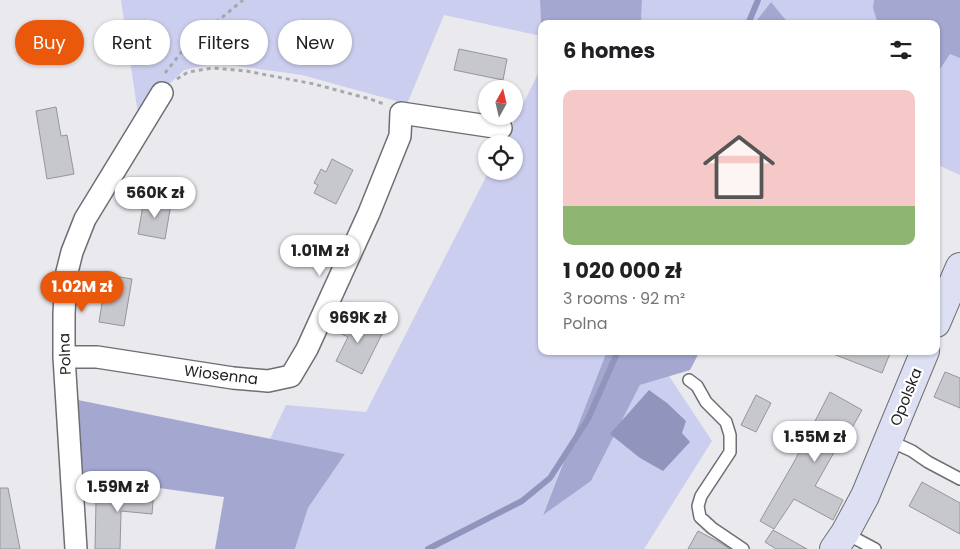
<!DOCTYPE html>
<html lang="en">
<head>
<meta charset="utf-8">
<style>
	body { margin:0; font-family:Poppins,sans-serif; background:#f2f2f2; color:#202124; height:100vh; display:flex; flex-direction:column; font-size:19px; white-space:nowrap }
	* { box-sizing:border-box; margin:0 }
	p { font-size:16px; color:#757577 }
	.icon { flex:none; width:28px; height:28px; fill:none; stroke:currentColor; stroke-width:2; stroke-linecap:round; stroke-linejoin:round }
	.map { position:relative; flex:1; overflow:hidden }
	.drawer { position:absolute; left:538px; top:20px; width:402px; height:335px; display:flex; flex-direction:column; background:#fff; border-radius:10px; box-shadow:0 1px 4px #0004 }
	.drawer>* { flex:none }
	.guide { position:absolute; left:15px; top:20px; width:448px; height:45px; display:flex; gap:10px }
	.needle { width:32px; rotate:8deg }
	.tools { position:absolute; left:478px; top:80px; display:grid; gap:10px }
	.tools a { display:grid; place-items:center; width:45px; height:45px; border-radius:50%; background:#fff; box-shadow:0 1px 4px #0004; font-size:25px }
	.price { position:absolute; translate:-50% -42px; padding:0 11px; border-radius:18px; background:#fff; color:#222; font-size:16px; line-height:32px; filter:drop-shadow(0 1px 2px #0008) }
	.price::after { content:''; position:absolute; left:50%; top:30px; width:15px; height:11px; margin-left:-8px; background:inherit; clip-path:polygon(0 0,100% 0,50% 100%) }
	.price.active { background:#ea580c; color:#fff }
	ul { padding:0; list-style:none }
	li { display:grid; align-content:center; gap:10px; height:265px; padding:0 25px }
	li+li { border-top:1px solid #e0e0e0 }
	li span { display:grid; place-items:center; height:155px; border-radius:10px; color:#555 }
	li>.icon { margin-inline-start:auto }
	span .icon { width:90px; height:90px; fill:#fffc; stroke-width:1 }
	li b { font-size:21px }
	h2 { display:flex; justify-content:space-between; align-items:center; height:60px; padding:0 25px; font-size:21px }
	.tag { padding:0 18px; border-radius:22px; background:#fff; box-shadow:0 1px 4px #0004; font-size:18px; line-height:45px }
	.tag.active { background:#ea580c; color:#fff }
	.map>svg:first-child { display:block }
	.green { fill:#cbceee }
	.forest { fill:#a4a8d1 }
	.water { fill:#9195bd }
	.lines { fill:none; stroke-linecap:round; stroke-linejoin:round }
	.stream { stroke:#9195bd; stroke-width:6 }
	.building { fill:#c7c8cd; stroke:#95959a }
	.lane-casing { stroke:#6e6f73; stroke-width:14 }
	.street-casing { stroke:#6e6f73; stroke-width:24 }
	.secondary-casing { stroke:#6e6f73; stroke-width:30 }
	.path { stroke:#a8a8ac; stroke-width:3; stroke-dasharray:4 4; stroke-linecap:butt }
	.lane { stroke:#fff; stroke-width:11 }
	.street { stroke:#fff; stroke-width:21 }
	.secondary { stroke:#dddff3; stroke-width:28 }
	.labels { text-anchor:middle; stroke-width:4.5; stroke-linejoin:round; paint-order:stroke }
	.street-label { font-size:15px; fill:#1e1f20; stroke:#fff }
</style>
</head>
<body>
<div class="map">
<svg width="960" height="549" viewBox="0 0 960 549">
	<rect width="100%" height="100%" fill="#e9e9ee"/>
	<path class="green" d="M121 0H540L541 36 444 15 407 104 302 75 217 63 184 70 138 114Z
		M642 0H960V175L936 164V24H641Z
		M541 68V351H607L543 514 591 481 640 385 669 376 712 441 644 549H295L308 508 345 454 270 439 286 405 366 412 489 171H514V144H503Z"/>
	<path class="forest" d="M540 0H642L641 24H541V29Z
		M874 0H960V58L950 54 936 75V24H878L873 8Z
		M771 2 789 24H754Z
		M607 351H700L690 370 640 385 591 481 543 515Z
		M73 399 345 454 308 508 295 549H215L224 497 80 477Z"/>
	<path class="water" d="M649 390 667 403 686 421 682 433 690 442 663 471 640 458 610 434Z"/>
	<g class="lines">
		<path class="stream" d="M748 24 758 0
			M428 549 522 501 550 478 588 419 618 351"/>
	</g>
	<path class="building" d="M459 49 507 59 503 80 454 70Z
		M56 107 61 136 67 135 74 174 47 179 36 111Z
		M332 159 353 170 336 204 314 193 318 185 314 183 321 169 326 172Z
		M144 200 171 204 165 239 138 234Z
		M102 274 132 279 124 326 99 322 103 297H99Z
		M349 316 383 332 362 374 336 361 348 337 340 333Z
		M829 351H891L882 373 828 352Z
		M945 372 960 378V408L934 397Z
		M830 392 862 410 848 435 845 433 815 486 843 500 833 520 794 499 774 529 760 521 794 462Z
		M756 395 771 403 756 432 741 425Z
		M922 482 960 503V534L909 506Z
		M102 487 154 490 152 514 121 511 120 549H95L96 502H101Z
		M0 488H8L20 549H0Z
		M773 530 807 549H776L765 542Z
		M698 531 719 542 730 549H688Z"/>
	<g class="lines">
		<defs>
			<path id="lane" d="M689 380 697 386 706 402 726 422 730 435V452L701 496 698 506 700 517 712 528 743 549
				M888 440 912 451 928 462 960 479
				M845 533 875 549"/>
			<path id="street" d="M64 357H97L233 378 268 381 291 376 307 349 369 213 400 136 401 113 501 128
				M76 549 64 357V314L66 276 72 252 85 219 162 93"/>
			<path id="secondary" d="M936 323 960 267
				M834 549 845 533 865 496 925 351"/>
		</defs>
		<use href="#lane" class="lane-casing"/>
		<use href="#street" class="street-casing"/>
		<use href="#secondary" class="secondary-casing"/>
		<path class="path" d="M165 73 184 49 243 0
			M177 79 188 72 213 68 246 71 314 84 370 99 384 104"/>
		<use href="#lane" class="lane"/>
		<use href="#street" class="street"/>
		<use href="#secondary" class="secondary"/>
	</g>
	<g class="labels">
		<g class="street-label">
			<text transform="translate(65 354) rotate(-92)" y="5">Polna</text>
			<text transform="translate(221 375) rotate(7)" y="5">Wiosenna</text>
			<text transform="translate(906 397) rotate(-68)" y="5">Opolska</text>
		</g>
	</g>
</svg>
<div class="tools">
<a><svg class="needle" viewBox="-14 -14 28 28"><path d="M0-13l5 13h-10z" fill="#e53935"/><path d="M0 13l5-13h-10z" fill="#757577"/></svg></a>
<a><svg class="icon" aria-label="locate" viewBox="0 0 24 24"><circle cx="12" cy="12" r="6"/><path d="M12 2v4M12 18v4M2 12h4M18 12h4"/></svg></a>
</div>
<b class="price" style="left:155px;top:219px">560K zł</b>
<b class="price" style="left:320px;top:277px">1.01M zł</b>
<b class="price active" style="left:82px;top:313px">1.02M zł</b>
<b class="price" style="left:358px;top:344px">969K zł</b>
<b class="price" style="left:815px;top:463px">1.55M zł</b>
<b class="price" style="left:118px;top:513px">1.59M zł</b>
<div class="guide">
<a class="tag active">Buy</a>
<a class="tag">Rent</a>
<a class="tag">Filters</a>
<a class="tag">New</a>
</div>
<section class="drawer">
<h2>6 homes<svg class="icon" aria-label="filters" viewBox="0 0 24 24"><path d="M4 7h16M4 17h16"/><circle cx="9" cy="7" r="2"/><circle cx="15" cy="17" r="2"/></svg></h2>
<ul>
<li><span style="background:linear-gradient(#f6c9c9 75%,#8fb573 0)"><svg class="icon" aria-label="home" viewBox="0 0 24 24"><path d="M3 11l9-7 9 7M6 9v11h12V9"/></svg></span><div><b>1 020 000 zł</b><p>3 rooms · 92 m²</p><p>Polna</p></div></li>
</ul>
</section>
</div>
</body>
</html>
